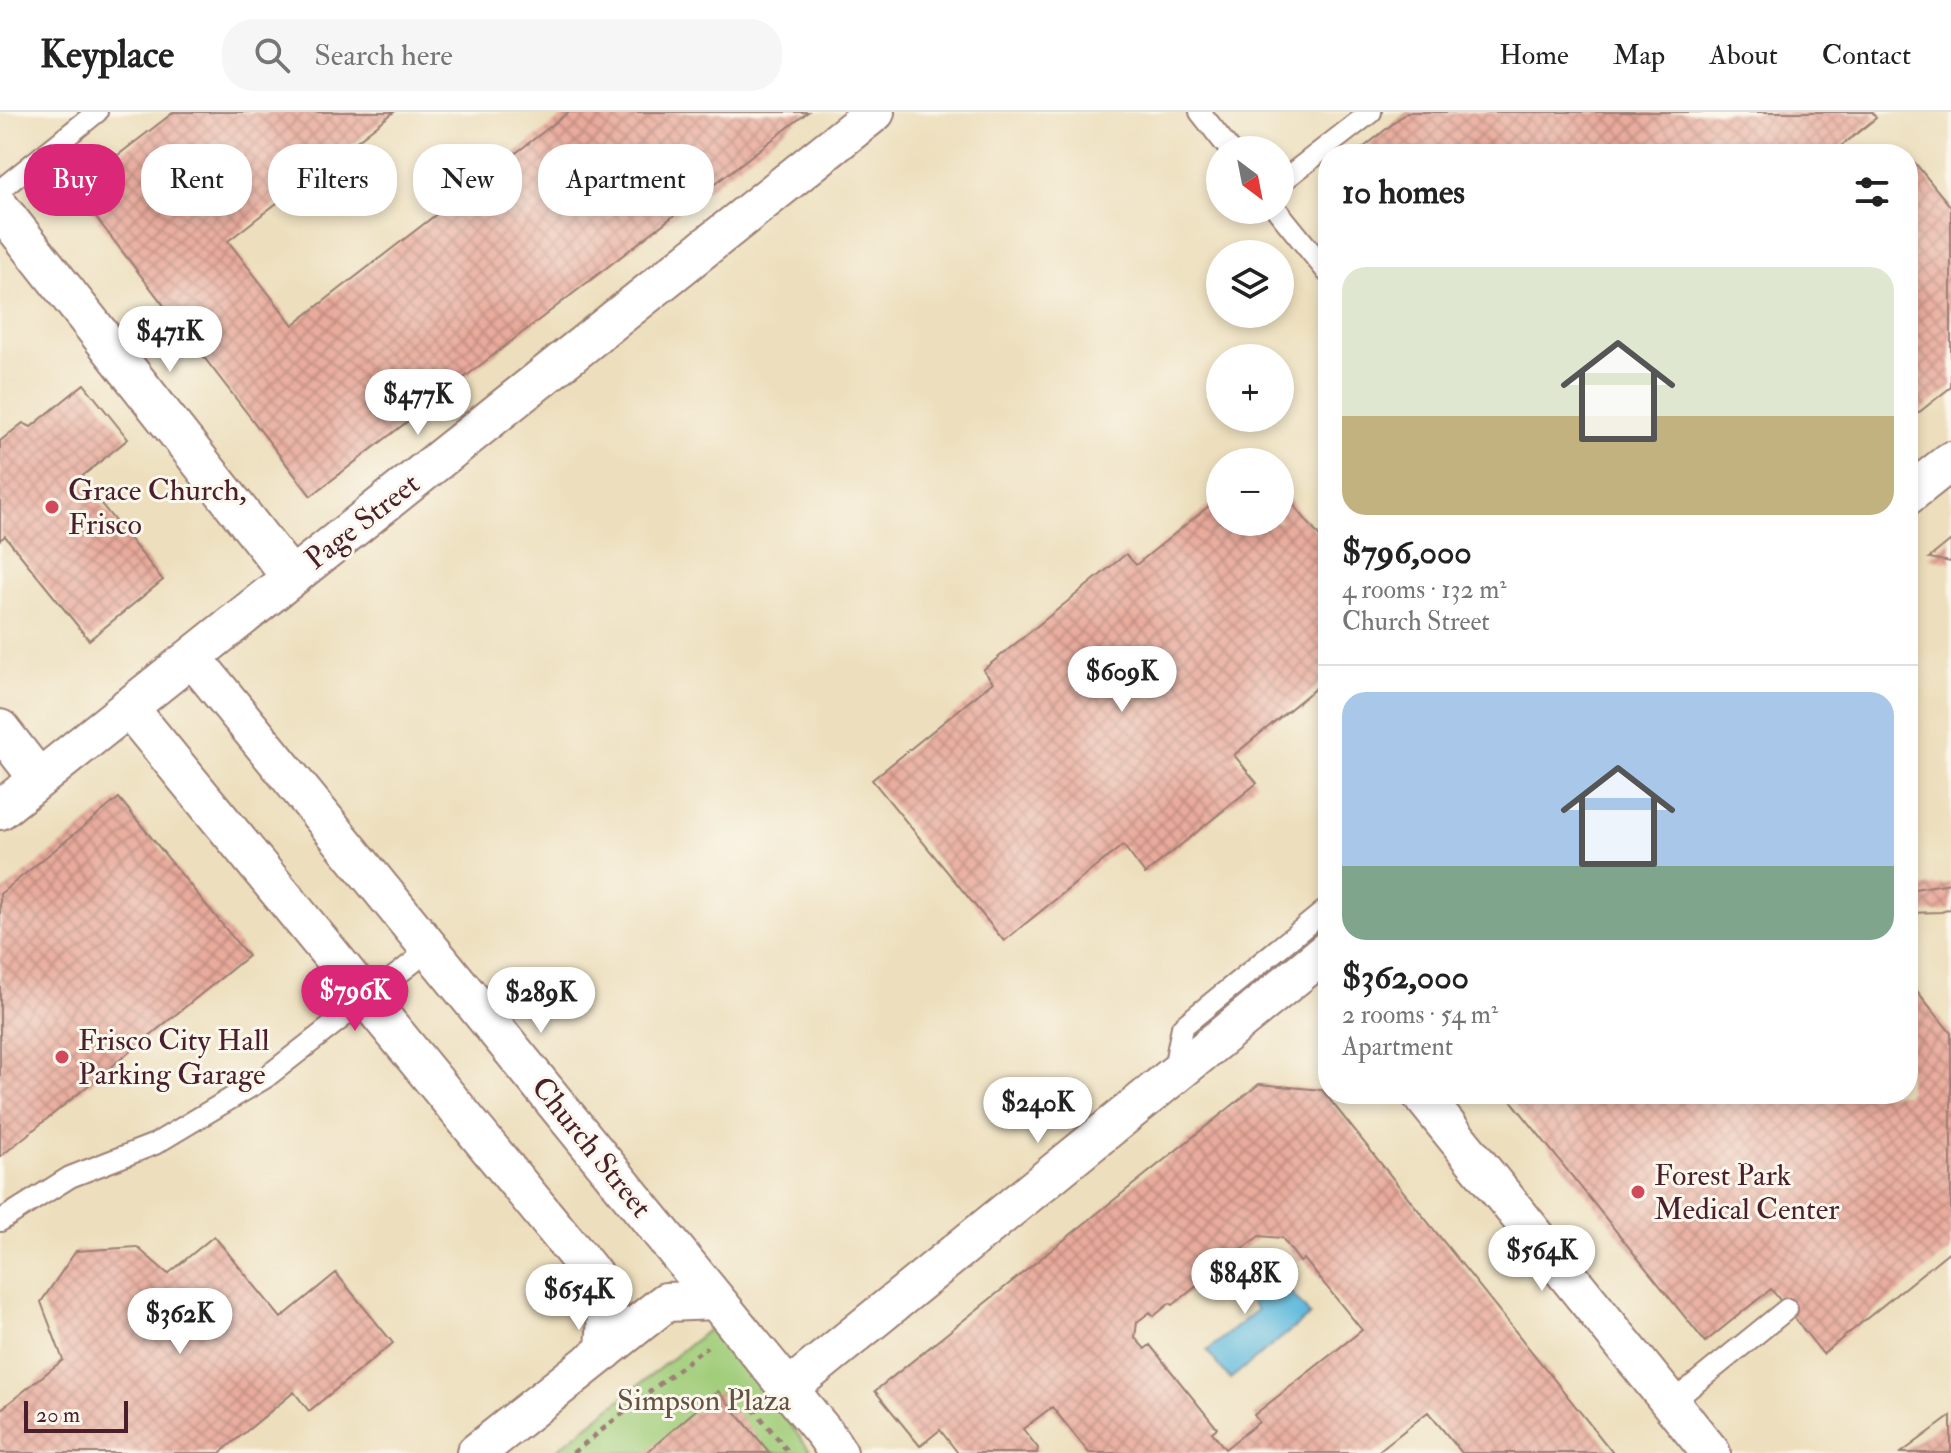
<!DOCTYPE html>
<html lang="en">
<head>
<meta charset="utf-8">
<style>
	body { margin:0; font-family:"IM FELL Double Pica",serif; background:#f6f6f6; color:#222; height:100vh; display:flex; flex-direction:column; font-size:30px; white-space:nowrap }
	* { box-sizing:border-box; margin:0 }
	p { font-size:26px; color:#767676 }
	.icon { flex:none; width:44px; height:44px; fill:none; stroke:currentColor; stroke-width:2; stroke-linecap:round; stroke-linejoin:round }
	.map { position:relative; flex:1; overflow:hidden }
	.sheet { position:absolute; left:1318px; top:32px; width:600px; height:960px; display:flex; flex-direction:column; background:#fff; border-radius:32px; box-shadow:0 4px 12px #0003 }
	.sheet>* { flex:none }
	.banner { position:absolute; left:24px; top:32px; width:760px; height:72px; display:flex; gap:16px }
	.needle { width:52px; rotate:148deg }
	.fabs { position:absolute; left:1206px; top:24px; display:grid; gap:16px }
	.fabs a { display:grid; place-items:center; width:88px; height:88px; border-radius:50%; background:#fff; box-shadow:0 4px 12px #0003; font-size:40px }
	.scale { position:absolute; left:24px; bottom:20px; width:104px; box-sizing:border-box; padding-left:8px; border:4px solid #4a1f2b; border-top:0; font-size:22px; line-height:28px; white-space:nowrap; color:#4a1f2b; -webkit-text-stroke:6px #fbf7ec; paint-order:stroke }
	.price { position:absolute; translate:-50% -68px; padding:0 18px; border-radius:28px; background:#fff; color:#222; font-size:26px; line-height:52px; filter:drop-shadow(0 2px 4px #0008) }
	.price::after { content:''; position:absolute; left:50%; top:48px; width:24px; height:18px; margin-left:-12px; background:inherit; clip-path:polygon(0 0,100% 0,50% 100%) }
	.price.current { background:#db2777; color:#fff }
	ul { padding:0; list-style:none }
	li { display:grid; align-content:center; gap:16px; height:424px; padding:0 24px }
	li+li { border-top:2px solid #e0e0e0 }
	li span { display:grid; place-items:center; height:248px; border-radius:24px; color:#555 }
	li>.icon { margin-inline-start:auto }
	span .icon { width:144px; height:144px; fill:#fffc; stroke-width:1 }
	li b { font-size:34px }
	h2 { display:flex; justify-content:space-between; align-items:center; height:96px; padding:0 24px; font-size:34px }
	.pill { padding:0 28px; border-radius:32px; background:#fff; box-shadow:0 4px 12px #0003; font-size:28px; line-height:72px }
	.pill.current { background:#db2777; color:#fff }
	header { display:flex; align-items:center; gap:48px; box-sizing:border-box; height:112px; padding:0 40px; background:#fff; border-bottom:2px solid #e0e0e0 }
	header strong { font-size:38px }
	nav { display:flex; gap:44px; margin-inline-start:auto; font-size:28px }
	.search { width:560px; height:72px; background:#f6f6f6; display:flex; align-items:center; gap:20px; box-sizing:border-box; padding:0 28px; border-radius:32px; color:#767676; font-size:30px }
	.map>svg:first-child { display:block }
	.park { fill:#a1cd7a; stroke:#767652; stroke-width:2 }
	.water { fill:#5fbadd; stroke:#546c84; stroke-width:2 }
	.building { fill:url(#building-cross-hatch); fill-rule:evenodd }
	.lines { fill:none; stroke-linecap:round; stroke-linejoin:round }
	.service-casing { stroke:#9c7f74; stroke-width:24 }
	.minor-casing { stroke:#9c7f74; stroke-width:42 }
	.path { stroke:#9c7f74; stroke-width:5; stroke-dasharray:6 6; stroke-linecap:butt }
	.service { stroke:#fff; stroke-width:20 }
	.minor { stroke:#fff; stroke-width:38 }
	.poi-dot { fill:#d1495b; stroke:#fbf7ec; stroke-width:3 }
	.labels { text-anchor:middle; stroke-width:6; stroke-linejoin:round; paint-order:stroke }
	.poi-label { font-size:30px; fill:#4a1f2b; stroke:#fbf7ec; text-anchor:start }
	.street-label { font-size:30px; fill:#4a1f2b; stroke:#fbf7ec }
	.park-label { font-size:30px; fill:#645343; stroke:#fbf7ec }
</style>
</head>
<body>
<header>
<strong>Keyplace</strong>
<div class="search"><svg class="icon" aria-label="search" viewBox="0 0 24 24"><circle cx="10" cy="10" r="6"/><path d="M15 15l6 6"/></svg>Search here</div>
<nav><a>Home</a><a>Map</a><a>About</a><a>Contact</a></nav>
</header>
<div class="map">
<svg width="1951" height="1341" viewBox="0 0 1951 1341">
	<defs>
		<pattern id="building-cross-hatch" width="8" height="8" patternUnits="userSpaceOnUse" patternTransform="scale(2)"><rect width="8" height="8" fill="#e9ab9c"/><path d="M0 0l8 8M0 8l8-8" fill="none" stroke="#bf8b7f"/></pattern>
	</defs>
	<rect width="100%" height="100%" fill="#fbf7ec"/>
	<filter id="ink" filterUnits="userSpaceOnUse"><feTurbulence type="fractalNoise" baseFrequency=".0125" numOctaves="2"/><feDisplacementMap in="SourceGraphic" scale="16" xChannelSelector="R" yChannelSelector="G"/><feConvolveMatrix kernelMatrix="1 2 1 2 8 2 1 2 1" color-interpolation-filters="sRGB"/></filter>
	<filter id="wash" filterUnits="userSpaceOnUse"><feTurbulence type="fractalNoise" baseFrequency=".006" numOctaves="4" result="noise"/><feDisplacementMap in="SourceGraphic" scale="32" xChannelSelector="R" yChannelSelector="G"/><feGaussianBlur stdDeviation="1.8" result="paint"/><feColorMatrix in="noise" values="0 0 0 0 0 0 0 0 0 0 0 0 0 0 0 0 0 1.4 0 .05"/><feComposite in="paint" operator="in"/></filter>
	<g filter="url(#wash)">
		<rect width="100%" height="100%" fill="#eddfbd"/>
		<path class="park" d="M714 1213 812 1341H553Z"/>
		<path class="water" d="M1267 1161 1276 1162 1310 1203 1230 1267 1207 1239 1257 1198 1250 1189 1258 1182 1256 1179V1170Z"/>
		<g id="blocks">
			<path class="building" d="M174 0H394L228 129 293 213 569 0H808L311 384 74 77Z
				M1407 0H1872L1876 6 1831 42H1360L1358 40Z
				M1915 51 1951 95V275L1908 309V56Z
				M84 272 128 327 80 366 163 468 89 528 5 424 0 428V329L23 311 31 315Z
				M1280 376 1328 435V566L1234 643 1257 671 1145 762 1123 733 1004 829 872 668 993 570 983 558 1126 442 1136 453 1220 385V410H1280Z
				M1951 428V450L1929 446Z
				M119 686 248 844 0 1045V782Z
				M1951 771V797L1941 800 1908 801V778Z
				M1908 868 1951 921V1138L1823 1242 1771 1177 1705 1230 1506 982H1908Z
				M1259 972 1322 978 1613 1341H1462L1428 1300 1376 1341H1089L1052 1295 1023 1317 1038 1336 1037 1341H958L940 1318 920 1334 875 1279ZM1259 1124 1282 1126 1300 1150 1304 1147 1362 1218 1254 1303 1259 1310 1225 1337 1212 1320 1217 1316 1150 1233 1145 1237 1135 1226 1137 1210 1150 1200 1154 1204 1170 1191 1173 1193Z
				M214 1124 281 1206 336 1161 393 1231 309 1299 294 1280 220 1341H0V1298L63 1248 41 1190 76 1139 137 1135 168 1162Z
				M718 1279 770 1341H646Z
				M1951 1304V1341H1901Z"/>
		</g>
	</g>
	<g filter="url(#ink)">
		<use href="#blocks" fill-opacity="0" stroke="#9c7f74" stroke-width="2"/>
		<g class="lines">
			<defs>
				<path id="service" d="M1200 0 1230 38
					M1280 71 1371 0
					M0 78 97 0
					M1277 98 1328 161
					M1173 962 1182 915 1328 796
					M0 1109 70 1065 155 1032 265 966 430 837
					M1671 1291 1787 1197"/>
				<path id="minor" d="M0 96 291 465
					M1908 383 1951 349
					M192 545 826 1323 838 1341
					M128 595 608 1181 605 1239
					M0 617 39 667
					M0 698 875 0
					M1421 982 1711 1341
					M788 1277 1328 838
					M476 1341 666 1190 716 1188"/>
			</defs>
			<use href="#service" class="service-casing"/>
			<use href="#minor" class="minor-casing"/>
			<path class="path" d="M753 1296 789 1341
				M573 1341 705 1236 707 1238"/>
			<use href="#service" class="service"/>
			<use href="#minor" class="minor"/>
		</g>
	</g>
	<g class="poi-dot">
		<circle cx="52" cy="395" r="8"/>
		<circle cx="62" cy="945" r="8"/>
		<circle cx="1638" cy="1080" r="8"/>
	</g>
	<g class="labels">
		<g class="poi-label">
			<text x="68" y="388">Grace Church,<tspan x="68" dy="34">Frisco</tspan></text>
			<text x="78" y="938">Frisco City Hall<tspan x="78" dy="34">Parking Garage</tspan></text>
			<text x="1654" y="1073">Forest Park<tspan x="1654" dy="34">Medical Center</tspan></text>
		</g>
		<g class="street-label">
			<text transform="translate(362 409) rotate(-38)" y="10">Page Street</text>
			<text transform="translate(592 1035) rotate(51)" y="10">Church Street</text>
		</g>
		<g class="park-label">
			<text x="704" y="1298">Simpson Plaza</text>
		</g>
	</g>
</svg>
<div class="fabs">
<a><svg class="needle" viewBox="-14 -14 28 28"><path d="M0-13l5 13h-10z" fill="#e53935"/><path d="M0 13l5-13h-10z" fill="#767676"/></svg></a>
<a><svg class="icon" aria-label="layers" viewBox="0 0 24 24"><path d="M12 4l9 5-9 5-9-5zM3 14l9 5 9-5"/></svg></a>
<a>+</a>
<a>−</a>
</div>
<div class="scale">20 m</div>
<b class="price" style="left:170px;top:262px">$471K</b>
<b class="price" style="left:418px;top:325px">$477K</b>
<b class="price" style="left:1122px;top:602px">$609K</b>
<b class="price current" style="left:355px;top:921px">$796K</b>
<b class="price" style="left:541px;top:923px">$289K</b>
<b class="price" style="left:1038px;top:1033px">$240K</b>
<b class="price" style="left:1542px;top:1181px">$564K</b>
<b class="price" style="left:1245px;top:1204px">$848K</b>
<b class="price" style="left:579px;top:1220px">$654K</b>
<b class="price" style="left:180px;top:1244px">$362K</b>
<div class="banner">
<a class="pill current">Buy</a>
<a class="pill">Rent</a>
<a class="pill">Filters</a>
<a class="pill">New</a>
<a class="pill">Apartment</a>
</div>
<section class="sheet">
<h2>10 homes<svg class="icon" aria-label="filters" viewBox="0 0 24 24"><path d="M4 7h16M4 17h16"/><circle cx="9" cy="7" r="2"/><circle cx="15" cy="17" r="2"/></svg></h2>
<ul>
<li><span style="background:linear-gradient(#dfe7d0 60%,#c2b280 0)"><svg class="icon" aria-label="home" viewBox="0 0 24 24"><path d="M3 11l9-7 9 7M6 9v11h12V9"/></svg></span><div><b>$796,000</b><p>4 rooms · 132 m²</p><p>Church Street</p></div></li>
<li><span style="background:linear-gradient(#a9c7e8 70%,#7fa58c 0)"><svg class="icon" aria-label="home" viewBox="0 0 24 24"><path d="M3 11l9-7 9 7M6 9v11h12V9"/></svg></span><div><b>$362,000</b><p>2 rooms · 54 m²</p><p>Apartment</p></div></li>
</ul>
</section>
</div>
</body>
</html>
